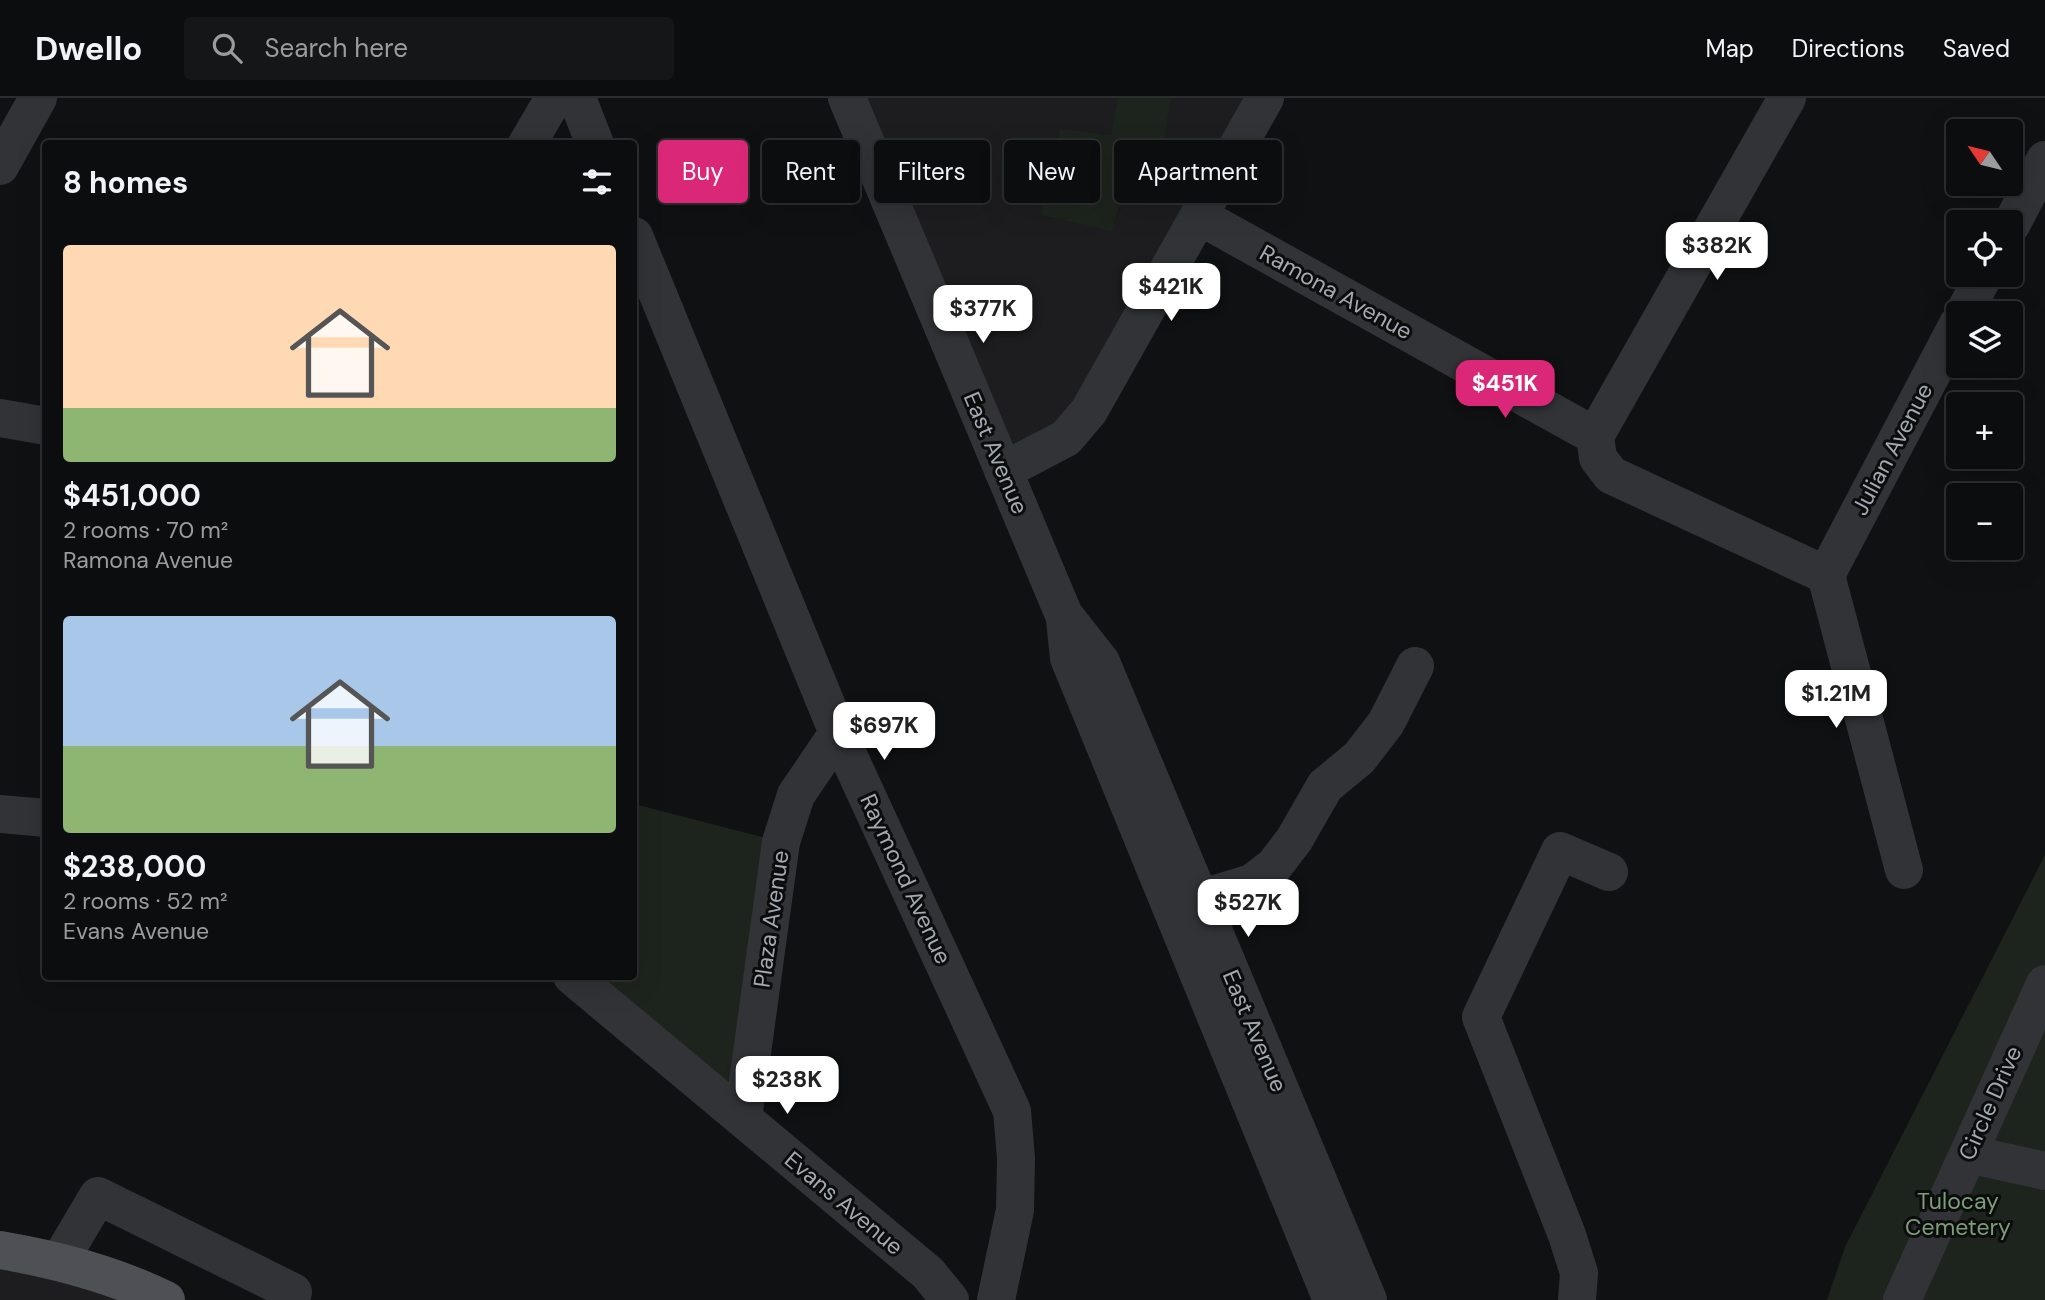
<!DOCTYPE html>
<html lang="en">
<head>
<meta charset="utf-8">
<style>
	body { margin:0; font-family:"DM Sans",sans-serif; background:#151617; color:#f1f3f6; height:100vh; display:flex; flex-direction:column; font-size:26px; white-space:nowrap }
	* { box-sizing:border-box; margin:0 }
	p { font-size:23px; color:#9a9c9e }
	.icon { flex:none; width:38px; height:38px; fill:none; stroke:currentColor; stroke-width:2; stroke-linecap:round; stroke-linejoin:round }
	.map { position:relative; flex:1; overflow:hidden }
	.side { position:absolute; left:42px; top:42px; width:595px; height:840px; display:flex; flex-direction:column; background:#0c0d0e; border-radius:7px; box-shadow:0 7px 28px #0002,0 0 0 2px #2c2d2e }
	.side>* { flex:none }
	.banner { position:absolute; left:658px; top:42px; width:665px; height:63px; display:flex; gap:14px }
	.needle { width:46px; rotate:305deg }
	.fabs { position:absolute; left:1946px; top:21px; display:grid; gap:14px }
	.fabs a { display:grid; place-items:center; width:77px; height:77px; border-radius:7px; background:#0c0d0e; box-shadow:0 7px 28px #0002,0 0 0 2px #2c2d2e; font-size:35px }
	.price { position:absolute; translate:-50% -60px; padding:0 16px; border-radius:14px; background:#fff; color:#222; font-size:23px; line-height:46px; filter:drop-shadow(0 2px 4px #0008) }
	.price::after { content:''; position:absolute; left:50%; top:42px; width:21px; height:16px; margin-left:-10px; background:inherit; clip-path:polygon(0 0,100% 0,50% 100%) }
	.price.active { background:#db2777; color:#fff }
	ul { padding:0; list-style:none }
	li { display:grid; align-content:center; gap:14px; height:371px; padding:0 21px }
	li span { display:grid; place-items:center; height:217px; border-radius:7px; color:#555 }
	li>.icon { margin-inline-start:auto }
	span .icon { width:126px; height:126px; fill:#fffc; stroke-width:1 }
	li b { font-size:30px }
	h2 { display:flex; justify-content:space-between; align-items:center; height:84px; padding:0 21px; font-size:30px }
	.chip { padding:0 24px; border-radius:7px; background:#0c0d0e; box-shadow:0 7px 28px #0002,0 0 0 2px #2c2d2e; font-size:24px; line-height:63px }
	.chip.active { background:#db2777; color:#fff }
	header { display:flex; align-items:center; gap:42px; box-sizing:border-box; height:98px; padding:0 35px; background:#0c0d0e; border-bottom:2px solid #2c2d2e }
	header strong { font-size:33px }
	nav { display:flex; gap:38px; margin-inline-start:auto; font-size:24px }
	.search { width:490px; height:63px; background:#151617; display:flex; align-items:center; gap:18px; box-sizing:border-box; padding:0 24px; border-radius:7px; color:#9a9c9e; font-size:26px }
	.map>svg:first-child { display:block }
	.built { fill:#1d1d1f }
	.green { fill:#1d241d }
	.lines { fill:none; stroke-linecap:round; stroke-linejoin:round }
	.minor { stroke:#323337; stroke-width:38 }
	.major { stroke:#4e5056; stroke-width:38 }
	.labels { text-anchor:middle; stroke-width:6; stroke-linejoin:round; paint-order:stroke }
	.street-label { font-size:23px; fill:#a2a9b2; stroke:#0c0c0d }
	.park-label { font-size:23px; fill:#7c9d79; stroke:#0c0c0d }
</style>
</head>
<body>
<header>
<strong>Dwello</strong>
<div class="search"><svg class="icon" aria-label="search" viewBox="0 0 24 24"><circle cx="10" cy="10" r="6"/><path d="M15 15l6 6"/></svg>Search here</div>
<nav><a>Map</a><a>Directions</a><a>Saved</a></nav>
</header>
<div class="map">
<svg width="2045" height="1202" viewBox="0 0 2045 1202">
	<rect width="100%" height="100%" fill="#101112"/>
	<path class="built" d="M847 0H1265L1089 313 1003 373Z
		M0 1152 166 1202H0Z"/>
	<path class="green" d="M1118 0H1171L1159 70 1130 67 1112 133 1041 117 1060 31 1111 37Z
		M634 706 781 744 743 1020 572 879 634 878Z
		M2045 757V1202H1827L1845 1149Z"/>
	<g class="lines">
		<path class="minor" d="M577 0 595 46
			M847 0 1064 517 1101 564 1368 1202
			M527 46 554 0
			M0 68 38 0
			M1199 118 1595 338 1598 360 1611 377 1826 477
			M2011 127 2045 62
			M634 138 838 635 1012 1013 1016 1060 1015 1112 996 1202
			M1964 215 1984 177
			M0 320 46 328
			M1595 338 1787 0
			M1003 373 1066 340 1089 313 1265 0
			M1826 477 1904 772
			M1826 477 1958 226
			M1065 522 1069 560 1332 1202
			M0 716 46 720
			M1199 801 1252 785 1274 768 1294 742 1325 688 1359 660 1386 625 1415 568
			M572 878 928 1175 950 1202
			M743 1020 781 744 796 697 838 635
			M1968 1056 2045 1073
			M60 1162 98 1098 293 1194 290 1202
			M1577 1202 1579 1175 1567 1137 1481 919 1560 753 1609 774
			M1902 1202 2045 886"/>
		<path class="major" d="M0 1152C58 1162 112 1176 166 1202"/>
	</g>
	<g class="labels">
		<g class="street-label">
			<text transform="translate(1336 194) rotate(29)" y="8">Ramona Avenue</text>
			<text transform="translate(1892 351) rotate(-62)" y="8">Julian Avenue</text>
			<text transform="translate(996 355) rotate(67)" y="8">East Avenue</text>
			<text transform="translate(906 781) rotate(65)" y="8">Raymond Avenue</text>
			<text transform="translate(771 821) rotate(-82)" y="8">Plaza Avenue</text>
			<text transform="translate(1255 933) rotate(67)" y="8">East Avenue</text>
			<text transform="translate(1990 1005) rotate(-66)" y="8">Circle Drive</text>
			<text transform="translate(844 1105) rotate(40)" y="8">Evans Avenue</text>
		</g>
		<g class="park-label">
			<text x="1958" y="1111">Tulocay<tspan x="1958" dy="26">Cemetery</tspan></text>
		</g>
	</g>
</svg>
<div class="fabs">
<a><svg class="needle" viewBox="-14 -14 28 28"><path d="M0-13l5 13h-10z" fill="#e53935"/><path d="M0 13l5-13h-10z" fill="#9a9c9e"/></svg></a>
<a><svg class="icon" aria-label="locate" viewBox="0 0 24 24"><circle cx="12" cy="12" r="6"/><path d="M12 2v4M12 18v4M2 12h4M18 12h4"/></svg></a>
<a><svg class="icon" aria-label="layers" viewBox="0 0 24 24"><path d="M12 4l9 5-9 5-9-5zM3 14l9 5 9-5"/></svg></a>
<a>+</a>
<a>−</a>
</div>
<b class="price" style="left:1717px;top:184px">$382K</b>
<b class="price" style="left:1171px;top:225px">$421K</b>
<b class="price" style="left:983px;top:247px">$377K</b>
<b class="price active" style="left:1505px;top:322px">$451K</b>
<b class="price" style="left:1836px;top:632px">$1.21M</b>
<b class="price" style="left:884px;top:664px">$697K</b>
<b class="price" style="left:1248px;top:841px">$527K</b>
<b class="price" style="left:787px;top:1018px">$238K</b>
<div class="banner">
<a class="chip active">Buy</a>
<a class="chip">Rent</a>
<a class="chip">Filters</a>
<a class="chip">New</a>
<a class="chip">Apartment</a>
</div>
<section class="side">
<h2>8 homes<svg class="icon" aria-label="filters" viewBox="0 0 24 24"><path d="M4 7h16M4 17h16"/><circle cx="9" cy="7" r="2"/><circle cx="15" cy="17" r="2"/></svg></h2>
<ul>
<li><span style="background:linear-gradient(#ffd9b3 75%,#8fb573 0)"><svg class="icon" aria-label="home" viewBox="0 0 24 24"><path d="M3 11l9-7 9 7M6 9v11h12V9"/></svg></span><div><b>$451,000</b><p>2 rooms · 70 m²</p><p>Ramona Avenue</p></div></li>
<li><span style="background:linear-gradient(#a9c7e8 60%,#8fb573 0)"><svg class="icon" aria-label="home" viewBox="0 0 24 24"><path d="M3 11l9-7 9 7M6 9v11h12V9"/></svg></span><div><b>$238,000</b><p>2 rooms · 52 m²</p><p>Evans Avenue</p></div></li>
</ul>
</section>
</div>
</body>
</html>
